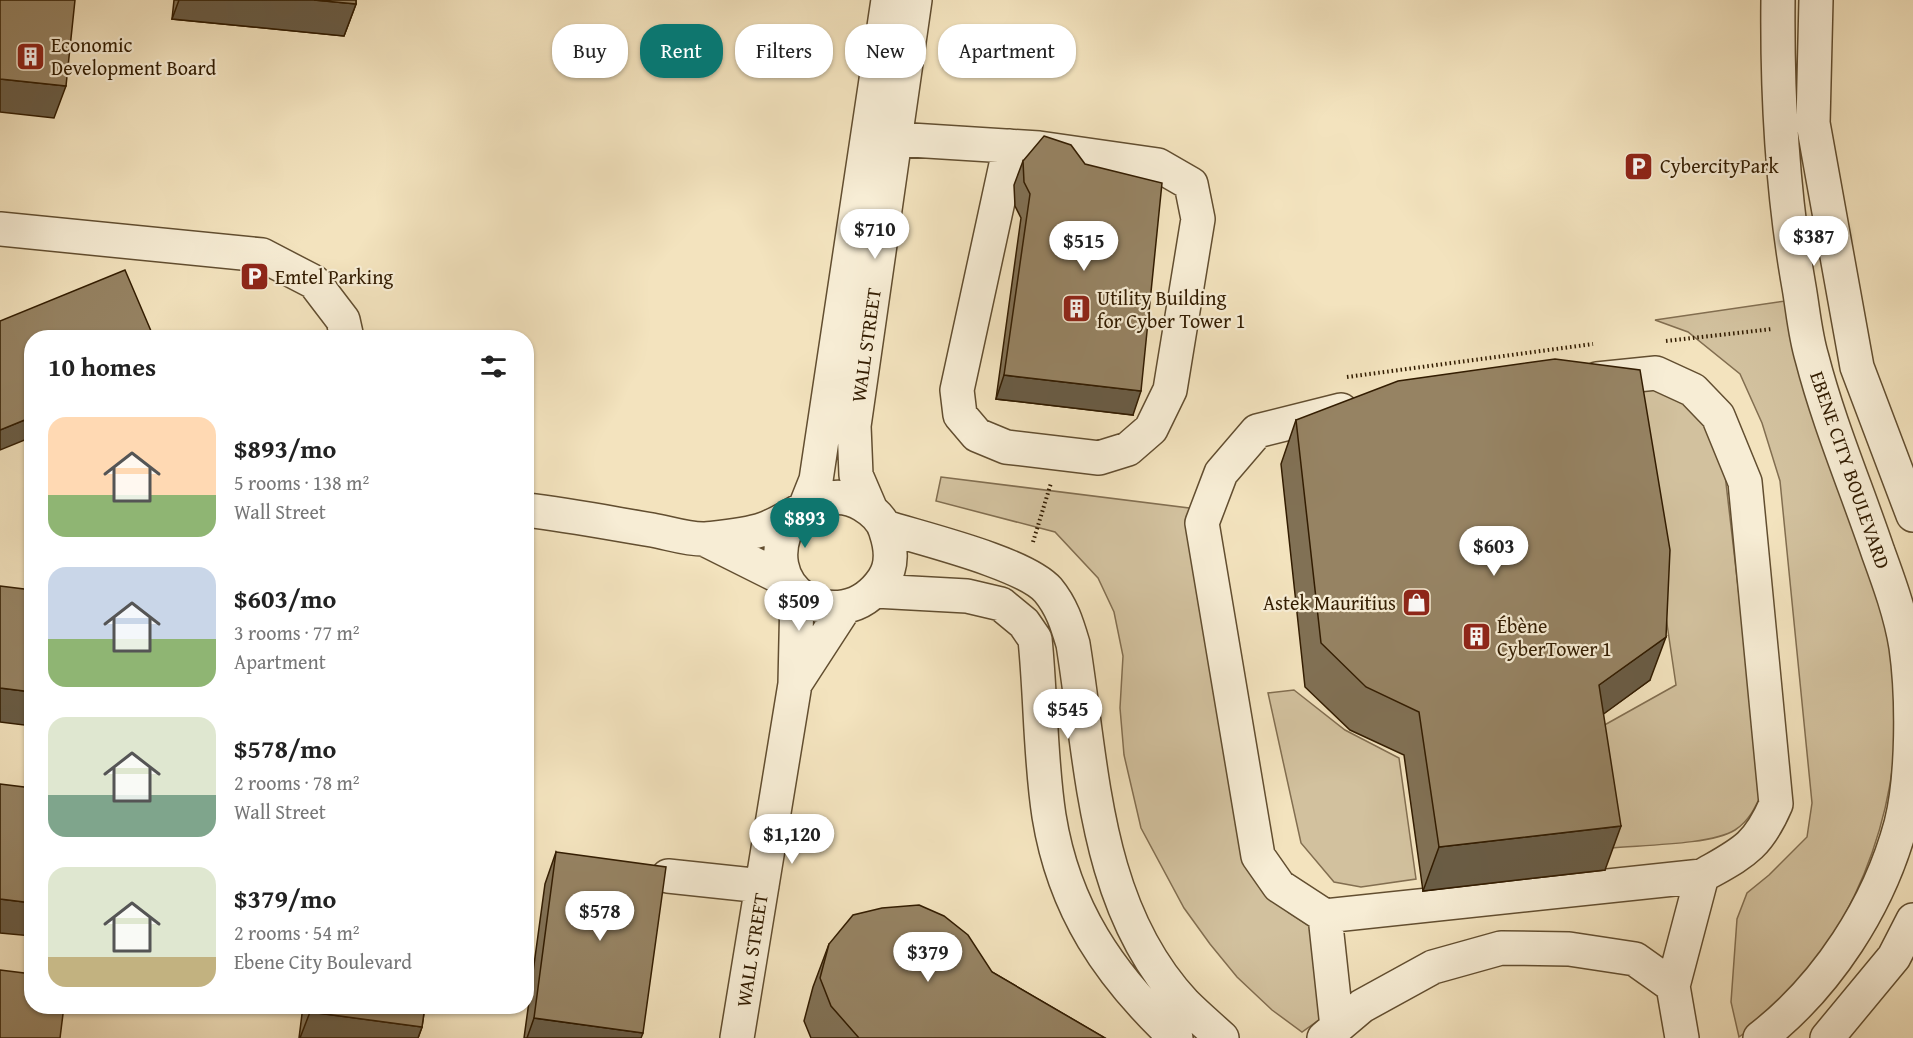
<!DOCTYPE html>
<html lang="en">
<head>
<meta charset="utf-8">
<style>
	body { margin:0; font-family:"Gentium Book Plus",serif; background:#f6f6f6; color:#222; height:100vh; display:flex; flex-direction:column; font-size:22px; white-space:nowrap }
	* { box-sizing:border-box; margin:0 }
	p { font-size:20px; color:#767676 }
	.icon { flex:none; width:33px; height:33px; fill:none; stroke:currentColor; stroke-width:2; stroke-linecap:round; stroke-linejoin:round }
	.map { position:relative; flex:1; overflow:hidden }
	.sheet { position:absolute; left:24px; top:330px; width:510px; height:684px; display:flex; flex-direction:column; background:#fff; border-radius:24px; box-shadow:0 2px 4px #0004 }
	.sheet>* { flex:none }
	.top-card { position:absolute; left:552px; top:24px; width:570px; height:54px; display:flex; gap:12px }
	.price { position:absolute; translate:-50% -51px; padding:0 14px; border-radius:21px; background:#fff; color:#222; font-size:20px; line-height:39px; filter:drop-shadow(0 2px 3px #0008) }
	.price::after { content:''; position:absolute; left:50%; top:36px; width:18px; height:14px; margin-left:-9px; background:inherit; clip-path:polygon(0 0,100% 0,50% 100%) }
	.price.on { background:#0f766e; color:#fff }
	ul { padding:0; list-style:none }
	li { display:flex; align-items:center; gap:18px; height:150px; padding:0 24px }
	li span { display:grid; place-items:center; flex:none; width:168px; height:120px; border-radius:18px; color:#555 }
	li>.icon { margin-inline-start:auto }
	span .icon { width:72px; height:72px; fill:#fffc; stroke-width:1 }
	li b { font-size:26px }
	h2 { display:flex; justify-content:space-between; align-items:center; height:72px; padding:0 24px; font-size:26px }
	.tag { padding:0 21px; border-radius:24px; background:#fff; box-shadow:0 2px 4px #0004; font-size:21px; line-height:54px }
	.tag.on { background:#0f766e; color:#fff }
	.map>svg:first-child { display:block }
	.green { fill:#d2c19e; stroke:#826e50; stroke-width:1.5 }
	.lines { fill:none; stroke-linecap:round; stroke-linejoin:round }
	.minor-casing { stroke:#624e30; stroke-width:36 }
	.path { stroke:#321c01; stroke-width:4; stroke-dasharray:1.5 3; stroke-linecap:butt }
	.minor { stroke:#f7edd5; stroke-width:33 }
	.wall { fill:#817155; stroke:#321c01; stroke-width:1.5 }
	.shaded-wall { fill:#695c45; stroke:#321c01; stroke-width:1.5 }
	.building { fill:#968363; stroke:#321c01; stroke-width:1.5 }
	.labels { text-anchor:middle; stroke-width:4.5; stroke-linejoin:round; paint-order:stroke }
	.poi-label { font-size:20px; fill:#321c01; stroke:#f7edd5; text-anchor:start }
	.street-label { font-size:20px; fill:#321c01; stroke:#f7edd5 }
</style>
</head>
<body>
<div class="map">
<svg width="1913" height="1038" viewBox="0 0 1913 1038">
	<rect width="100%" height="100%" fill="#f3e3be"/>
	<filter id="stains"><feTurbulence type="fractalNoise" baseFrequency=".00333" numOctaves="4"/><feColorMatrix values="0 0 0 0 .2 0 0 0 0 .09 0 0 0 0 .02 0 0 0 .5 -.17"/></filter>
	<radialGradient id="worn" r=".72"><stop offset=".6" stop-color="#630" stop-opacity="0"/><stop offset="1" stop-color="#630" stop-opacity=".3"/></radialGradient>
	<path class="green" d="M1785 301 1886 622C1891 654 1896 685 1896 717 1896 835 1837 970 1739 1037L1731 1002 1737 919 1747 893 1769 875 1807 837 1812 803 1780 481 1762 423 1740 374 1688 332 1655 320Z
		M1659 382 1707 422 1724 466 1762 793C1755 808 1749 821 1735 830 1712 845 1639 845 1610 848L1592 732 1676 685 1632 387Z
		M941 477 1189 508 1235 816 1262 888 1289 913 1314 929 1326 1015 1302 1032 1272 1010 1237 977 1210 944 1184 908 1141 828 1124 755 1120 708 1123 656 1114 612 1098 578 1055 532 936 501Z
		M1294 690 1345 730 1399 758 1416 879 1361 887 1334 882 1301 843 1268 693Z"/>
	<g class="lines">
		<defs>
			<path id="minor" d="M1816 0 1813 123 1857 367 1913 515
				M895 139 1039 148 1158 165 1191 184 1198 219 1170 390 1151 429 1128 449 1099 458 1006 447 977 435 960 415 957 390 1010 146
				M0 229 262 255 314 282 343 320 347 338
				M1597 379 1656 373 1693 390 1718 416 1745 482 1776 804C1757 848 1742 853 1702 876L1673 986
				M806 505 816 480 888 0
				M526 510C569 515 610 523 652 530 669 533 689 540 706 539 724 537 747 535 764 529 798 517 826 482 863 505 873 511 883 520 886 532 891 547 893 566 883 580 840 643 746 588 794 515
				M871 510 856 475 854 426 915 0
				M885 527C923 539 1024 563 1048 590 1062 607 1067 624 1073 644 1093 768 1094 907 1185 1004 1197 1016 1210 1027 1222 1038
				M704 539 786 580
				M875 591 967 596 1001 604 1024 623 1035 639C1041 698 1040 758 1049 816 1064 909 1109 975 1176 1038
				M795 684 845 607
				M668 876 762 886
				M1325 916 1702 876
				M1337 1027 1325 916 1279 886 1258 856 1202 523 1221 473 1257 431 1341 410
				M737 1038 795 684 797 594
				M1324 1038 1362 1006 1433 967 1501 948 1569 949 1635 959 1673 986 1682 1038
				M1760 1038C1827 986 1879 906 1901 824 1913 777 1913 696 1906 647 1901 615 1889 582 1878 552 1856 487 1829 424 1812 358 1805 335 1803 310 1799 287 1782 191 1777 97 1778 0
				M1827 1038 1894 957 1913 920"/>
		</defs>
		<use href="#minor" class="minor-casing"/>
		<path class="path" d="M1666 341 1772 329
			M1347 377 1593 344
			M1033 542 1051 483"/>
		<use href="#minor" class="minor"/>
	</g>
	<path class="wall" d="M174 0H356V4L344 36 172 19Z
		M1023 161 1133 415 996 399 1021 218 1015 206 1014 185Z
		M1296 420 1650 680 1603 714 1605 870 1423 891 1404 755 1350 730 1305 687 1281 464Z
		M556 852 641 1038H524L545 884Z
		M829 944 992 972 1105 1038H811L804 1021 813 987Z
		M303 1006H425L422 1027 418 1038H299Z"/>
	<path class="shaded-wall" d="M179 0H314L356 4 344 36 172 19Z
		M0 79 66 86 54 118 0 112Z
		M1004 375 1141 391 1133 415 996 399Z
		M32 417V437L0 450V430Z
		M1666 637 1650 680 1583 729 1599 685Z
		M0 688 32 692V726L0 722Z
		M1621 826 1605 870 1423 891 1439 847Z
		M0 899 32 903V936L0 933Z
		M310 1012 422 1027 418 1038H300Z
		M534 1018 643 1033 641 1038H527Z"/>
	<path class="building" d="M0 0H75L66 86 0 79Z
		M314 0H356V4Z
		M1044 136 1071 145 1085 164 1162 183 1141 391 1004 375 1030 194 1024 182 1023 161Z
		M125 270 154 338H32V417L0 430V321Z
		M1555 359 1640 370 1670 550 1666 637 1599 685 1621 826 1439 847 1419 712 1366 687 1321 643 1296 420 1398 381Z
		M0 586 32 590V692L0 688Z
		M0 784 32 788V903L0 899Z
		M556 852 666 867 643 1033 534 1018Z
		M919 905 944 916 968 935 992 972 1105 1038H859L831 1006 820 978 829 944 853 915 882 908Z
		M0 970 32 974V1006H64L60 1038H0Z
		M310 1006H425L422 1027 310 1012Z"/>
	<defs>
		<symbol id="building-square" viewBox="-11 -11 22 22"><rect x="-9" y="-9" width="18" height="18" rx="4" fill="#8f2418" stroke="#f7edd5"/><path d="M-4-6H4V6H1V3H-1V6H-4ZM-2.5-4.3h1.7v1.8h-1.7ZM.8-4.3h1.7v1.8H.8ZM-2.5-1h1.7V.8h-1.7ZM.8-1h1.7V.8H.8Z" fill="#fff"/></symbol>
		<symbol id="parking-square" viewBox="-11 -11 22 22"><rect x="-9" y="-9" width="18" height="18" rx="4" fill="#8f2418" stroke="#f7edd5"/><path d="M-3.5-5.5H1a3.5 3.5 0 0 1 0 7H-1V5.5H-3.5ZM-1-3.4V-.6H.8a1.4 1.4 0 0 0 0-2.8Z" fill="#fff"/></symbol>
		<symbol id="shop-square" viewBox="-11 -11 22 22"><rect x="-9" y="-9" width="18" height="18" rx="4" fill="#8f2418" stroke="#f7edd5"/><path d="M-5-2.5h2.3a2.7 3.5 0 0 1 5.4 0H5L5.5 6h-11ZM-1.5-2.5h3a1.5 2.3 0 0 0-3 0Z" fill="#fff"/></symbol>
	</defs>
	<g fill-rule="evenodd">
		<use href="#building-square" x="14" y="40" width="33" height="33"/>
		<use href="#parking-square" x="1622" y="150" width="33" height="33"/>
		<use href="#parking-square" x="238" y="260" width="33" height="33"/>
		<use href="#building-square" x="1060" y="292" width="33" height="33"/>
		<use href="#shop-square" x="1400" y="586" width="33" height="33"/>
		<use href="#building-square" x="1460" y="620" width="33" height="33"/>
	</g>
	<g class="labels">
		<g class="poi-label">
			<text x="51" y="52">Economic<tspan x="51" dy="23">Development Board</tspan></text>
			<text x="1660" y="173">CybercityPark</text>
			<text x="275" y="284">Emtel Parking</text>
			<text x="1097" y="305">Utility Building<tspan x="1097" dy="23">for Cyber Tower 1</tspan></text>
			<text x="1396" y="610" text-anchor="end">Astek Mauritius</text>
			<text x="1497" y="633">Ébène<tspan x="1497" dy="23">CyberTower 1</tspan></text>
		</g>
		<g class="street-label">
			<text transform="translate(866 345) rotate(-82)" y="7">WALL STREET</text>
			<text transform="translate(1850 470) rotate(71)" y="7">EBENE CITY BOULEVARD</text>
			<text transform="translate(752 950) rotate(-81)" y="7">WALL STREET</text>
		</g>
	</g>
	<rect width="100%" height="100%" filter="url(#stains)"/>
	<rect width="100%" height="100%" fill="url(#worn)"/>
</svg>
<b class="price" style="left:875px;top:260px">$710</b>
<b class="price" style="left:1814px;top:267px">$387</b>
<b class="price" style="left:1084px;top:272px">$515</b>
<b class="price on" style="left:805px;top:549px">$893</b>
<b class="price" style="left:1494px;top:577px">$603</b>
<b class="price" style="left:799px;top:632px">$509</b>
<b class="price" style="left:1068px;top:740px">$545</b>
<b class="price" style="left:792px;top:865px">$1,120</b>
<b class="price" style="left:600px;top:942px">$578</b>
<b class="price" style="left:928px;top:983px">$379</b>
<div class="top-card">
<a class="tag">Buy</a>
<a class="tag on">Rent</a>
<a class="tag">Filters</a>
<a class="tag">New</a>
<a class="tag">Apartment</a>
</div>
<section class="sheet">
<h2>10 homes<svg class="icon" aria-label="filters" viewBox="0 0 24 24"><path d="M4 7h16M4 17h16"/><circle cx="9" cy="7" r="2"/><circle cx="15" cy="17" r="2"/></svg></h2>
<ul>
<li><span style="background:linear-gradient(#ffd9b3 65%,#8fb573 0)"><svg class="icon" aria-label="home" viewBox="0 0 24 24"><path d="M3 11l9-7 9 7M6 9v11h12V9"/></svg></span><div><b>$893/mo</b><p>5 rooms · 138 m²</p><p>Wall Street</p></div></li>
<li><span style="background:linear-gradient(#c9d6e8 60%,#8fb573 0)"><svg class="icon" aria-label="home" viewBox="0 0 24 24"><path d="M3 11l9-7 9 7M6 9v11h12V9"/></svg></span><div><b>$603/mo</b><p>3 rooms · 77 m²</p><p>Apartment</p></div></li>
<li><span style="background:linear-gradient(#dfe7d0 65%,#7fa58c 0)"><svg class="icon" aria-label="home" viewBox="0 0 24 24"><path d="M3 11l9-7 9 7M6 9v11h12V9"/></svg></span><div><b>$578/mo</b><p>2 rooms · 78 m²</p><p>Wall Street</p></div></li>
<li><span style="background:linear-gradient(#dfe7d0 75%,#c2b280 0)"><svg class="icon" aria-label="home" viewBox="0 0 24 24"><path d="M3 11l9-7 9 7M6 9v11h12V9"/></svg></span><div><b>$379/mo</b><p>2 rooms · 54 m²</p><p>Ebene City Boulevard</p></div></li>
</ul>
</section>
</div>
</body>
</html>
